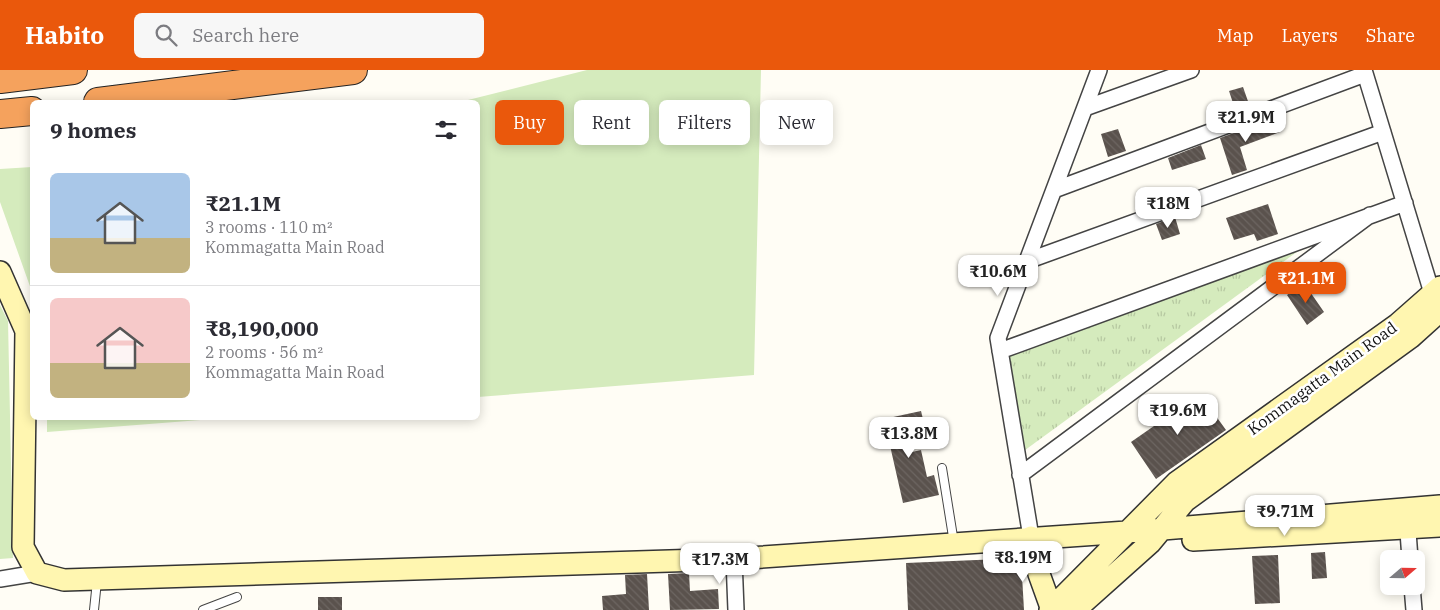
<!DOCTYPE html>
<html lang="en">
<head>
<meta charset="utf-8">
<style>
	body { margin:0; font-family:"IBM Plex Serif",serif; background:#f7f7f7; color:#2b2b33; height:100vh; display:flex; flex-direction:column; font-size:19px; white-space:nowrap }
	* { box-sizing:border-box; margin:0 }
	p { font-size:16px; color:#7c7c81 }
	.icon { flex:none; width:28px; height:28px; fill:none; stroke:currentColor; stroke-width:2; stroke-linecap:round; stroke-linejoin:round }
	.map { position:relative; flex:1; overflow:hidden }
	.drawer { position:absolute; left:30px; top:30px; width:450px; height:320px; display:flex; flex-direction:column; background:#fff; border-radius:8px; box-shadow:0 2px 12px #0003 }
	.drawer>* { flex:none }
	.guide { position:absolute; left:495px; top:30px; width:475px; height:45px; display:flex; gap:10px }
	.needle { width:32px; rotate:70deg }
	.controls { position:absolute; left:1380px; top:480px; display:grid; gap:10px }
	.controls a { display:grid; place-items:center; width:45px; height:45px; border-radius:8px; background:#fff; box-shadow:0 2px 12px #0003; font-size:25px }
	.price { position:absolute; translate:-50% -42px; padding:0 11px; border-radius:10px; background:#fff; color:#222; font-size:16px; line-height:32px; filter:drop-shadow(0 1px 2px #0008) }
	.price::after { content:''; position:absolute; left:50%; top:30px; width:15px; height:11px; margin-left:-8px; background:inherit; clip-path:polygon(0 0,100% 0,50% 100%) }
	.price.current { background:#ea580c; color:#fff }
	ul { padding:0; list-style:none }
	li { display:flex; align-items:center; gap:15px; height:125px; padding:0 20px }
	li+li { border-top:1px solid #e1e1e2 }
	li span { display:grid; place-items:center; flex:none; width:140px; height:100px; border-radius:8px; color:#555 }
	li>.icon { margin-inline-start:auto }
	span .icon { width:60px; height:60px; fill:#fffc; stroke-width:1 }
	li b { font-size:21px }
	h2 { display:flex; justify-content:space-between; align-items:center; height:60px; padding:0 20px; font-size:21px }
	.tag { padding:0 18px; border-radius:8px; background:#fff; box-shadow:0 2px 12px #0003; font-size:18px; line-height:45px }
	.tag.current { background:#ea580c; color:#fff }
	header { display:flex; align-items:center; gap:30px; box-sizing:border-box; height:70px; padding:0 25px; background:#ea580c; color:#fff }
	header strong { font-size:24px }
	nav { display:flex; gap:28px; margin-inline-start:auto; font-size:18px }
	.search { width:350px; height:45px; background:#f7f7f7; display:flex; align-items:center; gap:12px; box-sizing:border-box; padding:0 18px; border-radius:8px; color:#7c7c81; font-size:19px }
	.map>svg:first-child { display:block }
	.grass { fill:#d5ebbd }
	.park { fill:url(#park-tufts) }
	.building { fill:url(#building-back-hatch) }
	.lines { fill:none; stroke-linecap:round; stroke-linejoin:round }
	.lane-casing { stroke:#444; stroke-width:10 }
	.street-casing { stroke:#444; stroke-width:18 }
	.secondary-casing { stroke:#333; stroke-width:24 }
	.highway-casing { stroke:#222; stroke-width:30 }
	.lane { stroke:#fff; stroke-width:8 }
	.street { stroke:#fff; stroke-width:15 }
	.secondary { stroke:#fff6b0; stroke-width:21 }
	.highway { stroke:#f5a25d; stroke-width:28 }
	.labels { text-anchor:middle; stroke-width:5; stroke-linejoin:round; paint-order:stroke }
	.street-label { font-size:16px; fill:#111; stroke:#fff }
</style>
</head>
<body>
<header>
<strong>Habito</strong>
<div class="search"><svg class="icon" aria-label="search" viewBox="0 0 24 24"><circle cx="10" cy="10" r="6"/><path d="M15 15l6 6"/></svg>Search here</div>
<nav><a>Map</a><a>Layers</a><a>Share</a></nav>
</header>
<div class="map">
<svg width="1440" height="540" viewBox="0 0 1440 540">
	<defs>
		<pattern id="park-tufts" width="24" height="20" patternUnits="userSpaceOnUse" patternTransform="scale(1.25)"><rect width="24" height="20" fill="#d5ebbd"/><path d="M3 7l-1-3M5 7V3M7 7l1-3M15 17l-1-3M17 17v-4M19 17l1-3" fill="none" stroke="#b6c8a1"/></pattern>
		<pattern id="building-back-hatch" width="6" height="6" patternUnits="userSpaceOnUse" patternTransform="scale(1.25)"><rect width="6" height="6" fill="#5a524d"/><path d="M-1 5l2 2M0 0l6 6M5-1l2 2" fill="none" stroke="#6d6662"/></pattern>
	</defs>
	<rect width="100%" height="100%" fill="#fffdf5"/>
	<path class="grass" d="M587 0H761L754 305 478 327V32H460Z
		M32 97V222L0 132V99Z
		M0 235 8 251 13 488 0 489Z
		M47 348H226L47 362Z"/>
	<path class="park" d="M1305 176 1021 383 1008 284Z"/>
	<path class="building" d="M1243 17 1250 37 1236 42 1229 21Z
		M1275 48 1280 62 1240 77 1247 100 1232 105 1220 68Z
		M1118 59 1126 81 1108 87 1101 64Z
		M1201 75 1206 89 1172 100 1168 88Z
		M1268 134 1278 164 1257 171 1254 164 1234 170 1226 148Z
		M1175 147 1180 164 1162 170 1156 154Z
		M1304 213 1324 242 1307 255 1287 225Z
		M1200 324 1226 360 1156 409 1131 372Z
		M921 341 925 357 907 361 912 382 921 380 927 407 934 405 939 425 903 433 884 349Z
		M1325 482 1327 508 1312 509 1311 483Z
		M1278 485 1280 533 1255 534 1252 486Z
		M1021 488 1024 540H908L906 493Z
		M689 503 690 521 718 519 719 539 670 540 668 504Z
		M647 504 649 540H603L602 526 626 524 625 505Z
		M318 527H342V540H318Z"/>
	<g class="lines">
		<defs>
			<path id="lane" d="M942 398 954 473
				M94 540 97 511
				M203 540 237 527"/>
			<path id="street" d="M1364 0 1435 233
				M1085 38 1191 0
				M1054 120 1365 4
				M1027 191 1383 62
				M1000 281 1405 133
				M1020 405 1370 145
				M1407 448 1410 489
				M1031 467 998 268 1099 0
				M734 489 736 540
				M0 509 37 503
				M1412 516 1414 540"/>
			<path id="secondary" d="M0 202 26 261 23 477 37 503 64 510 734 489 1127 462 1440 436
				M1031 467 1039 504 1052 540
				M1193 470 1440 456
				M1050 540 1177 412 1398 254 1440 217
				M1075 540 1150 473 1185 431 1411 267 1440 241"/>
			<path id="highway" d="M0 9 73 0
				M98 32 353 0
				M0 44 32 41"/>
		</defs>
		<use href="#lane" class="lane-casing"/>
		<use href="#street" class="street-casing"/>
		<use href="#secondary" class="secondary-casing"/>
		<use href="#highway" class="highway-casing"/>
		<use href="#lane" class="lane"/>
		<use href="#street" class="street"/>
		<use href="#secondary" class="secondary"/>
		<use href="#highway" class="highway"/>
	</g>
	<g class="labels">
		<g class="street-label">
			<text transform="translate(1322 308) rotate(-36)" y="6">Kommagatta Main Road</text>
		</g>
	</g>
</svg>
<div class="controls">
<a><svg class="needle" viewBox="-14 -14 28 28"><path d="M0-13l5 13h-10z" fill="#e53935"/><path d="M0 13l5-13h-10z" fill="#7c7c81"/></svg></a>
</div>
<b class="price" style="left:1246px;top:73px">₹21.9M</b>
<b class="price" style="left:1168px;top:159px">₹18M</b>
<b class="price" style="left:998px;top:227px">₹10.6M</b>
<b class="price current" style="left:1306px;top:234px">₹21.1M</b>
<b class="price" style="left:1178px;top:366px">₹19.6M</b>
<b class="price" style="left:909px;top:389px">₹13.8M</b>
<b class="price" style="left:1285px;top:467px">₹9.71M</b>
<b class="price" style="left:1023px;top:513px">₹8.19M</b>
<b class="price" style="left:720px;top:515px">₹17.3M</b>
<div class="guide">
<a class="tag current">Buy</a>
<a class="tag">Rent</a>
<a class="tag">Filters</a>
<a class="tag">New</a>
</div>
<section class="drawer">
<h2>9 homes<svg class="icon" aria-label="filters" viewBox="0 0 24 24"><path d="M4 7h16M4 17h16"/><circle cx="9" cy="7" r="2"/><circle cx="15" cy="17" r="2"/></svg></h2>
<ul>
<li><span style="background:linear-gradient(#a9c7e8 65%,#c2b280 0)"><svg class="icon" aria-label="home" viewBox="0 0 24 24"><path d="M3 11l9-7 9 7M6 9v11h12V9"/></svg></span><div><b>₹21.1M</b><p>3 rooms · 110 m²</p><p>Kommagatta Main Road</p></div></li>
<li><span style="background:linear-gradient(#f6c9c9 65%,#c2b280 0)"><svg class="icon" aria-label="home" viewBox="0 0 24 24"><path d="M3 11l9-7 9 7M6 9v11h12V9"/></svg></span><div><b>₹8,190,000</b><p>2 rooms · 56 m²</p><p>Kommagatta Main Road</p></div></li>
</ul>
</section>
</div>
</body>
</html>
